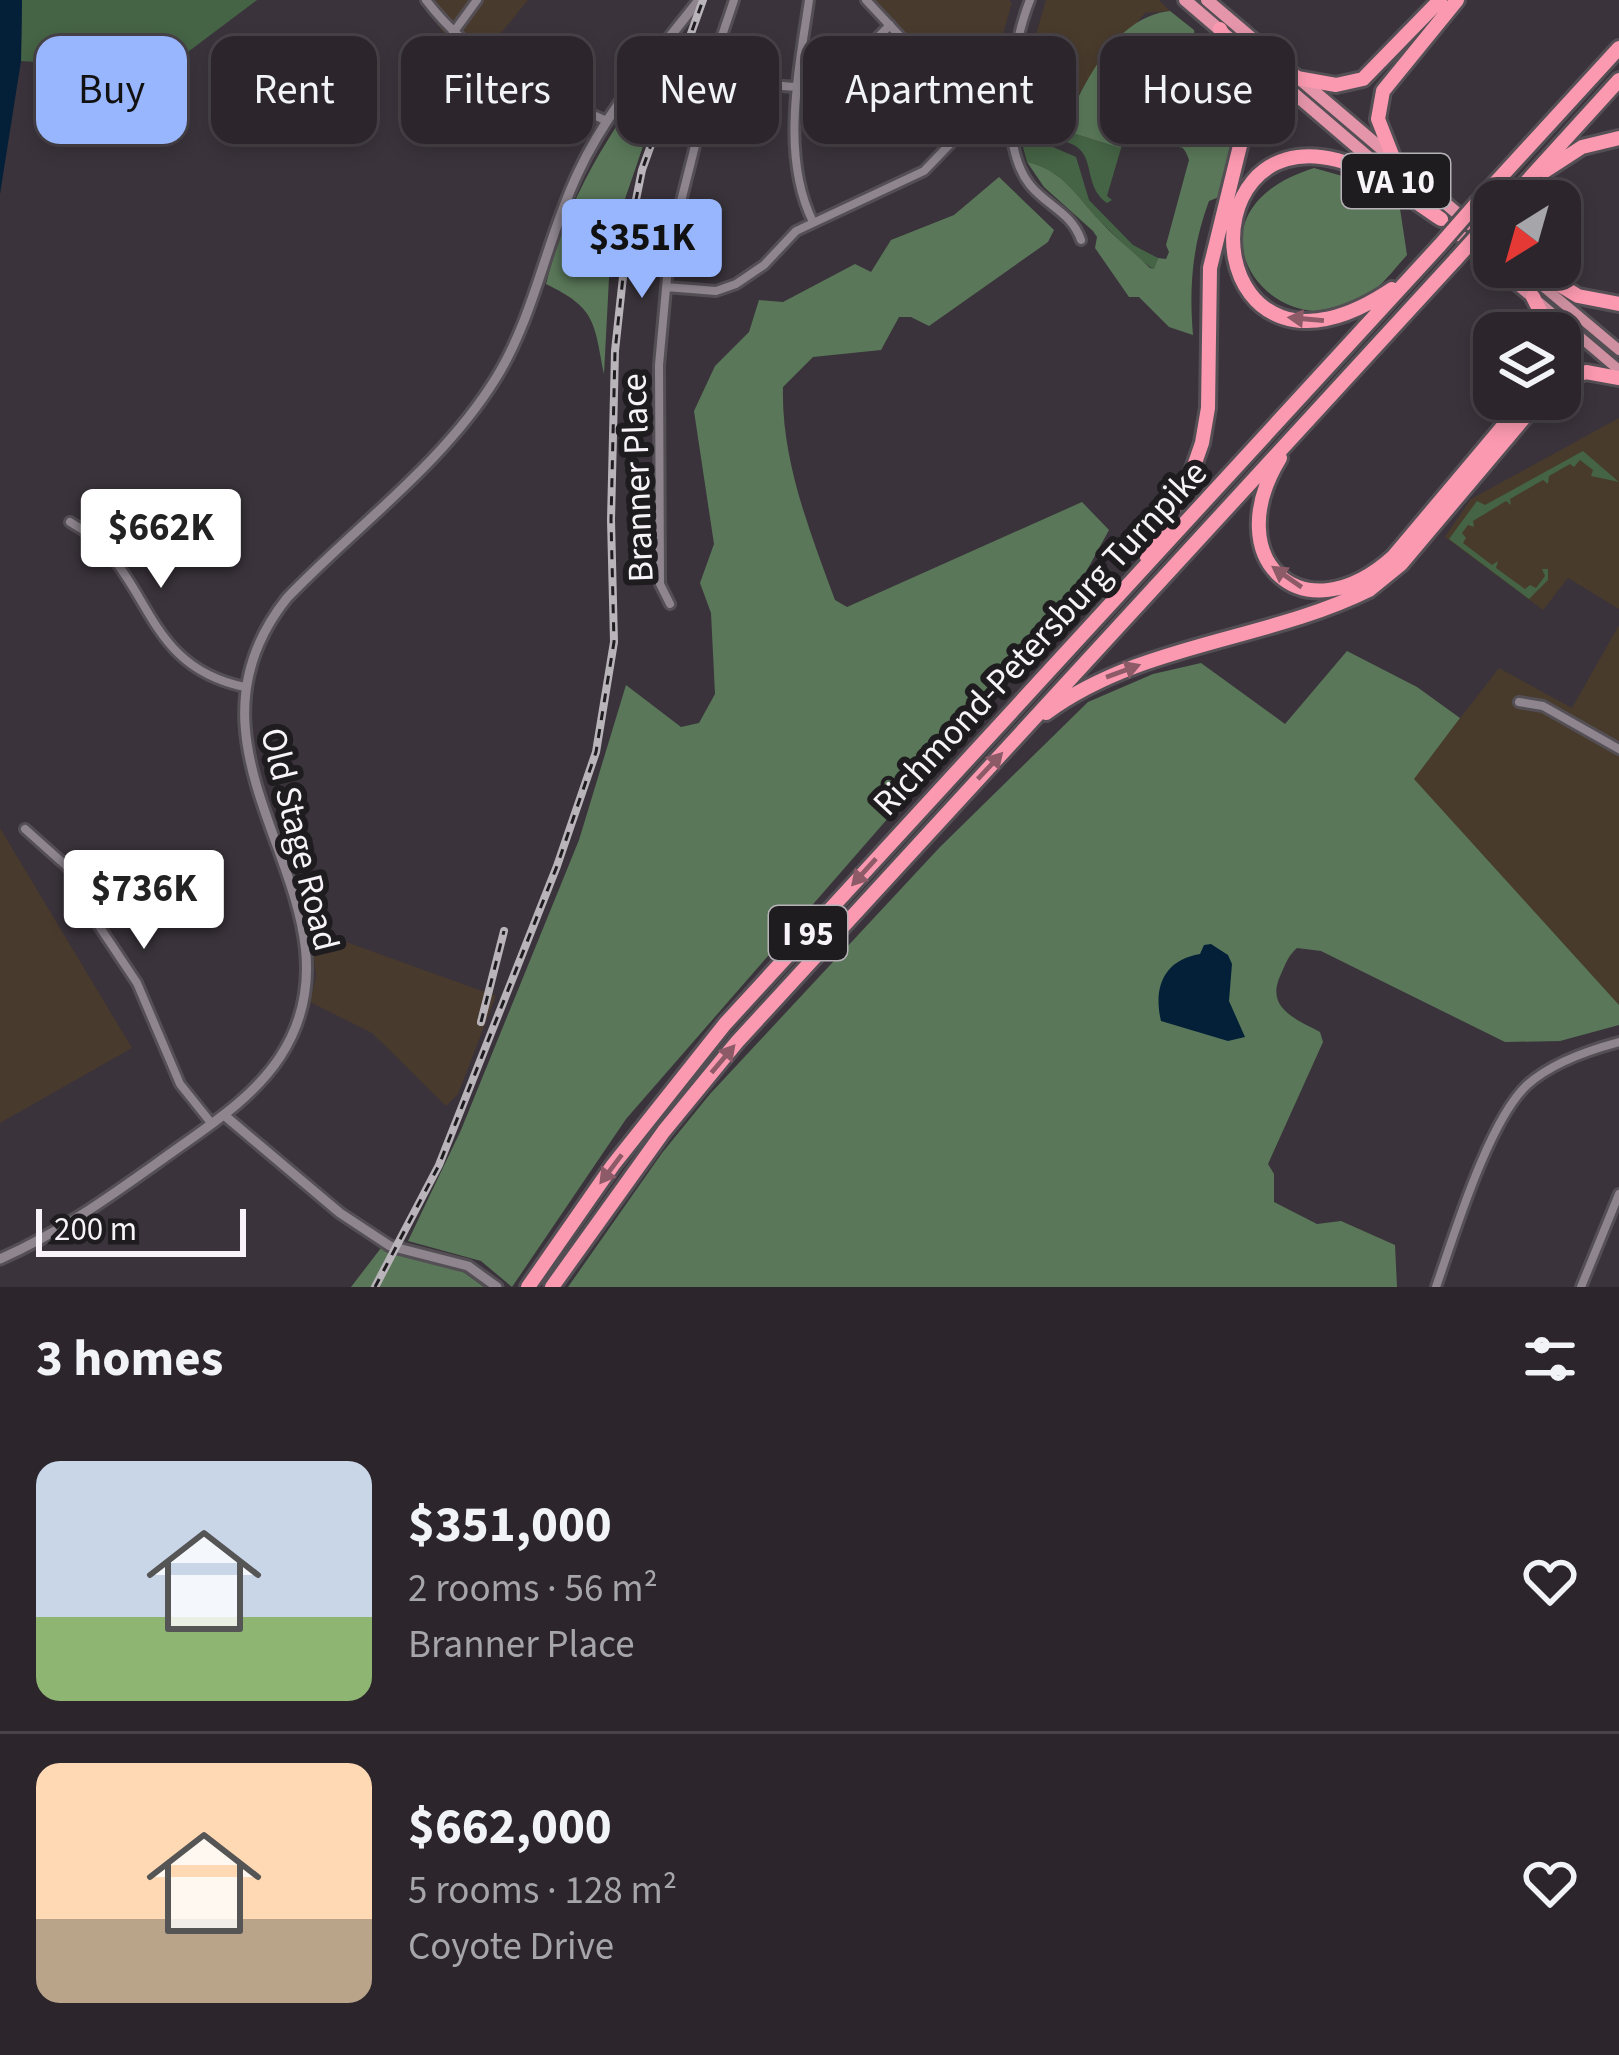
<!DOCTYPE html>
<html lang="en">
<head>
<meta charset="utf-8">
<style>
	body { margin:0; font-family:"Source Sans 3",sans-serif; background:#342e34; color:#f1f3f6; height:100vh; display:flex; flex-direction:column; font-size:45px; white-space:nowrap }
	* { box-sizing:border-box; margin:0 }
	p { font-size:39px; color:#a6a5a9 }
	.icon { flex:none; width:66px; height:66px; fill:none; stroke:currentColor; stroke-width:2; stroke-linecap:round; stroke-linejoin:round }
	.map { position:relative; height:1287px; overflow:hidden }
	.sheet { display:flex; flex-direction:column; background:#2c262c; flex:1 }
	.sheet>* { flex:none }
	.top-card { position:absolute; left:36px; top:36px; width:1548px; height:108px; display:flex; gap:24px }
	.needle { width:78px; rotate:217deg }
	.tools { position:absolute; left:1473px; top:180px; display:grid; gap:24px }
	.tools a { display:grid; place-items:center; width:108px; height:108px; border-radius:24px; background:#2c262c; box-shadow:0 6px 18px #0003,0 0 0 3px #484348; font-size:60px }
	.scale { position:absolute; left:36px; bottom:30px; width:210px; box-sizing:border-box; padding-left:12px; border:6px solid #f7f3f8; border-top:0; font-size:33px; line-height:42px; white-space:nowrap; color:#f7f3f8; -webkit-text-stroke:9px #1f1c20; paint-order:stroke }
	.price { position:absolute; translate:-50% -102px; padding:0 27px; border-radius:12px; background:#fff; color:#222; font-size:39px; line-height:78px; filter:drop-shadow(0 3px 6px #0008) }
	.price::after { content:''; position:absolute; left:50%; top:72px; width:36px; height:27px; margin-left:-18px; background:inherit; clip-path:polygon(0 0,100% 0,50% 100%) }
	.price.current { background:#98b6fd; color:#111 }
	ul { padding:0; list-style:none }
	li { display:flex; align-items:center; gap:36px; height:300px; padding:0 36px }
	li+li { border-top:3px solid #484348 }
	li span { display:grid; place-items:center; flex:none; width:336px; height:240px; border-radius:24px; color:#555 }
	li>.icon { margin-inline-start:auto }
	span .icon { width:144px; height:144px; fill:#fffc; stroke-width:1 }
	li b { font-size:51px }
	h2 { display:flex; justify-content:space-between; align-items:center; height:144px; padding:0 36px; font-size:51px }
	.tag { padding:0 42px; border-radius:24px; background:#2c262c; box-shadow:0 6px 18px #0003,0 0 0 3px #484348; font-size:42px; line-height:108px }
	.tag.current { background:#98b6fd; color:#111 }
	.map>svg:first-child { display:block }
	.commercial { fill:#483b2c }
	.industrial { fill:#493a2e }
	.green { fill:#456345 }
	.forest { fill:#5a7859 }
	.water { fill:#042039 }
	.lines { fill:none; stroke-linecap:round; stroke-linejoin:round }
	.minor-casing { stroke:#544f55; stroke-width:14 }
	.tertiary-casing { stroke:#544f55; stroke-width:15 }
	.primary-casing { stroke:#544f55; stroke-width:16 }
	.trunk-casing { stroke:#544f55; stroke-width:18 }
	.motorway-casing { stroke:#544f55; stroke-width:20 }
	.minor { stroke:#8e858e; stroke-width:8 }
	.tertiary { stroke:#8e858e; stroke-width:9 }
	.primary { stroke:#cf91a2; stroke-width:10 }
	.trunk { stroke:#e595a9; stroke-width:12 }
	.motorway { stroke:#fb99b0; stroke-width:14 }
	.rail-casing { stroke:#b9b4ba; stroke-width:8 }
	.rail { stroke:#1f1c20; stroke-width:3; stroke-dasharray:9; stroke-linecap:butt }
	.motorway-bridge-casing { stroke:#544f55; stroke-width:20; stroke-linecap:butt }
	.motorway-bridge { stroke:#fb99b0; stroke-width:14 }
	.oneway { fill:#8d5a68 }
	.labels { text-anchor:middle; stroke-width:12; stroke-linejoin:round; paint-order:stroke }
	.shield { fill:#1f1c20; stroke:#b6b2b7; stroke-width:3 }
	.shield-label { font-size:33px; font-weight:bold; fill:#f7f3f8 }
	.street-label { font-size:36px; fill:#f7f3f8; stroke:#1f1c20 }
</style>
</head>
<body>
<div class="map">
<svg width="1619" height="1287" viewBox="0 0 1619 1287">
	<rect width="100%" height="100%" fill="#3a333b"/>
	<path class="commercial" d="M1046 0H1159L1170 11 1145 13 1082 89 1055 140 1045 136 1025 116 1028 62Z
		M1619 418V609L1568 578 1543 610 1445 537 1471 499Z
		M1619 625V1005L1413 779 1499 668 1572 708Z"/>
	<path class="industrial" d="M419 0H528L471 70Z
		M874 0H1009L1012 3 998 51 1000 117 971 104Z
		M0 828 132 1048 0 1123Z
		M310 929 496 996 458 1094 446 1106 372 1033 310 1002 316 976Z"/>
	<path class="green" d="M22 0H257L164 70 21 61Z
		M1145 128 1177 141 1185 149 1145 136 1122 145 1107 196 1112 200 1107 203C1078 182 1103 145 1055 140L1063 130 1120 148 1128 135Z
		M1030 137 1076 157 1089 200 1133 245 1158 258 1154 270C1135 256 1118 239 1102 223 1076 197 1065 171 1027 162L1022 143Z
		M1583 451 1619 482 1591 476 1593 470 1580 460 1574 467 1570 464 1549 476 1548 484 1543 480 1510 499 1511 505 1506 501 1473 521 1474 527 1468 525 1462 533 1466 538 1463 543 1492 565 1498 561 1496 568 1525 589 1530 585 1536 588 1545 576 1542 569H1548V580L1529 599 1449 539 1477 501 1485 505Z"/>
	<path class="forest" d="M1170 11 1194 30 1196 47C1259 83 1234 140 1219 197L1209 201C1192 246 1189 288 1193 335L1169 327 1139 297H1129L1095 248 1097 237 1093 231 1044 187 1027 162C1064 171 1075 195 1100 221 1115 238 1134 252 1150 268L1154 269 1158 258 1166 259 1169 252 1166 245 1189 160C1184 140 1163 134 1145 128L1128 135 1120 148 1063 130C1084 84 1114 17 1170 11Z
		M682 32 611 240 604 374C594 322 596 308 546 284 571 182 623 115 682 32Z
		M1314 168 1374 185 1399 202 1407 255C1397 266 1387 279 1376 289 1283 368 1163 215 1314 168Z
		M999 177 1054 230 1048 242 929 326 911 317H899L881 350 813 357 783 387C781 460 810 532 835 600L847 607 1082 502 1109 530 1058 623 626 1119 512 1287 481 1261 408 1241 461 1130 579 840 626 685 681 727 699 723 715 694 711 613 700 583 714 544 694 411 715 366 749 332 759 300 783 302 855 264 871 272 891 240 954 215Z
		M1347 651 1417 687 1460 718 1414 779 1619 1005V1025L1560 1041 1505 1042 1321 951 1297 948C1288 956 1286 963 1281 974 1265 1007 1293 1018 1320 1032L1323 1042 1268 1164 1274 1174V1202L1317 1224 1341 1221 1395 1245 1397 1287H568L662 1153 710 1094 940 847 1088 702 1153 674 1201 663 1285 724Z
		M381 1248 459 1269 484 1287H351Z"/>
	<path class="water" d="M0 0H22L21 61 0 194Z
		M1211 944 1228 955 1232 964 1229 1001 1245 1037 1228 1041 1161 1021C1153 987 1164 960 1200 954L1204 945Z"/>
	<g class="lines">
		<defs>
			<path id="minor" d="M426 0C474 63 536 90 607 121
				M809 0C799 70 780 156 813 222
				M866 0 972 113 1011 126
				M1030 0C1011 47 997 143 1030 185 1047 206 1072 213 1081 240
				M453 33 477 0
				M713 65C796 99 832 97 897 33
				M850 74 858 57 890 25
				M666 287 716 291 736 284 764 265 796 231 924 171 977 116
				M70 522C154 568 137 665 245 687
				M670 604 660 584 659 365 670 245 702 118 705 86 734 0
				M1519 702 1543 706 1619 749
				M25 829 72 871 79 896 137 983 180 1084 212 1124
				M1436 1287C1454 1235 1488 1122 1527 1085 1550 1064 1589 1050 1619 1042
				M1581 1287 1619 1194"/>
			<path id="tertiary" d="M224 1115 340 1213 390 1246 468 1266 497 1287
				M0 1259C62 1232 116 1192 171 1153 210 1125 253 1098 280 1057 380 904 156 762 287 598 356 526 443 464 496 378 535 315 546 240 578 173 607 110 656 55 699 0"/>
			<path id="primary" d="M1520 267 1619 350
				M1540 303 1619 370"/>
			<path id="trunk" d="M1185 0 1402 186
				M1207 0 1485 237
				M1449 226 1494 264
				M1497 267 1533 297"/>
			<path id="motorway" d="M1297 78 1336 85 1363 79 1440 0
				M1394 160 1378 119 1383 91 1457 0
				M1545 171 1582 147 1619 138
				M1509 201 1619 80
				M1475 205 1619 48
				M1490 242 1494 244
				M1530 267 1578 296 1619 304
				M1392 289C1203 416 1180 120 1337 160 1375 169 1409 198 1441 219
				M1533 297 1551 333
				M1560 381 1586 372 1619 378
				M1280 458C1218 559 1303 638 1393 557L1526 399
				M1147 557 1188 483 1202 443 1208 408 1210 268 1248 113 1242 76 1220 29
				M1046 713C1141 643 1266 641 1369 590L1401 564 1540 399
				M528 1287 613 1165 725 1024 1440 245
				M552 1287 664 1131 737 1042 1456 259"/>
		</defs>
		<use href="#minor" class="minor-casing"/>
		<use href="#tertiary" class="tertiary-casing"/>
		<use href="#primary" class="primary-casing"/>
		<use href="#trunk" class="trunk-casing"/>
		<use href="#motorway" class="motorway-casing"/>
		<use href="#minor" class="minor"/>
		<use href="#tertiary" class="tertiary"/>
		<use href="#primary" class="primary"/>
		<use href="#trunk" class="trunk"/>
		<use href="#motorway" class="motorway"/>
		<defs>
			<path id="rail" d="M481 1022 504 931
				M375 1287 439 1165 557 866 596 752 614 642 611 520 615 351 626 249 642 170 703 0"/>
		</defs>
		<use href="#rail" class="rail-casing"/>
		<use href="#rail" class="rail"/>
		<defs>
			<path id="motorway-bridge" d="M1440 245 1475 205
				M1456 259 1492 219"/>
		</defs>
		<use href="#motorway-bridge" class="motorway-bridge-casing"/>
		<use href="#motorway-bridge" class="motorway-bridge"/>
	</g>
	<defs><path id="oneway-solid" d="M-6-.8H1V-3.2L6.5 0L1 3.2V.8H-6Z" transform="scale(3)"/></defs>
	<g class="oneway">
		<use href="#oneway-solid" transform="translate(1306 319) rotate(-175)"/>
		<use href="#oneway-solid" transform="translate(1287 577) rotate(-145)"/>
		<use href="#oneway-solid" transform="translate(1123 671) rotate(-20)"/>
		<use href="#oneway-solid" transform="translate(990 766) rotate(-47)"/>
		<use href="#oneway-solid" transform="translate(864 872) rotate(132)"/>
		<use href="#oneway-solid" transform="translate(723 1059) rotate(-50)"/>
		<use href="#oneway-solid" transform="translate(611 1169) rotate(127)"/>
	</g>
	<g class="labels">
		<g class="shield">
			<rect x="1342" y="154" width="108" height="54" rx="9"/>
			<rect x="769" y="906" width="78" height="54" rx="9"/>
		</g>
		<g class="shield-label">
			<text x="1396" y="193">VA 10</text>
			<text x="808" y="945">I 95</text>
		</g>
		<g class="street-label">
			<text transform="translate(636 478) rotate(-92)" y="13">Branner Place</text>
			<text transform="translate(1039 637) rotate(-47)" y="13">Richmond-Petersburg Turnpike</text>
			<text transform="translate(301 839) rotate(76)" y="13">Old Stage Road</text>
		</g>
	</g>
</svg>
<div class="tools">
<a><svg class="needle" viewBox="-14 -14 28 28"><path d="M0-13l5 13h-10z" fill="#e53935"/><path d="M0 13l5-13h-10z" fill="#a6a5a9"/></svg></a>
<a><svg class="icon" aria-label="layers" viewBox="0 0 24 24"><path d="M12 4l9 5-9 5-9-5zM3 14l9 5 9-5"/></svg></a>
</div>
<div class="scale">200 m</div>
<b class="price current" style="left:642px;top:301px">$351K</b>
<b class="price" style="left:161px;top:591px">$662K</b>
<b class="price" style="left:144px;top:952px">$736K</b>
<div class="top-card">
<a class="tag current">Buy</a>
<a class="tag">Rent</a>
<a class="tag">Filters</a>
<a class="tag">New</a>
<a class="tag">Apartment</a>
<a class="tag">House</a>
</div>
</div>
<section class="sheet">
<h2>3 homes<svg class="icon" aria-label="filters" viewBox="0 0 24 24"><path d="M4 7h16M4 17h16"/><circle cx="9" cy="7" r="2"/><circle cx="15" cy="17" r="2"/></svg></h2>
<ul>
<li><span style="background:linear-gradient(#c9d6e8 65%,#8fb573 0)"><svg class="icon" aria-label="home" viewBox="0 0 24 24"><path d="M3 11l9-7 9 7M6 9v11h12V9"/></svg></span><div><b>$351,000</b><p>2 rooms · 56 m²</p><p>Branner Place</p></div><svg class="icon" aria-label="heart" viewBox="0 0 24 24"><path d="M12 20l-8-8c-3-5 5-10 8-4 3-6 11-1 8 4z"/></svg></li>
<li><span style="background:linear-gradient(#ffd9b3 65%,#b9a48a 0)"><svg class="icon" aria-label="home" viewBox="0 0 24 24"><path d="M3 11l9-7 9 7M6 9v11h12V9"/></svg></span><div><b>$662,000</b><p>5 rooms · 128 m²</p><p>Coyote Drive</p></div><svg class="icon" aria-label="heart" viewBox="0 0 24 24"><path d="M12 20l-8-8c-3-5 5-10 8-4 3-6 11-1 8 4z"/></svg></li>
</ul>
</section>
</body>
</html>
